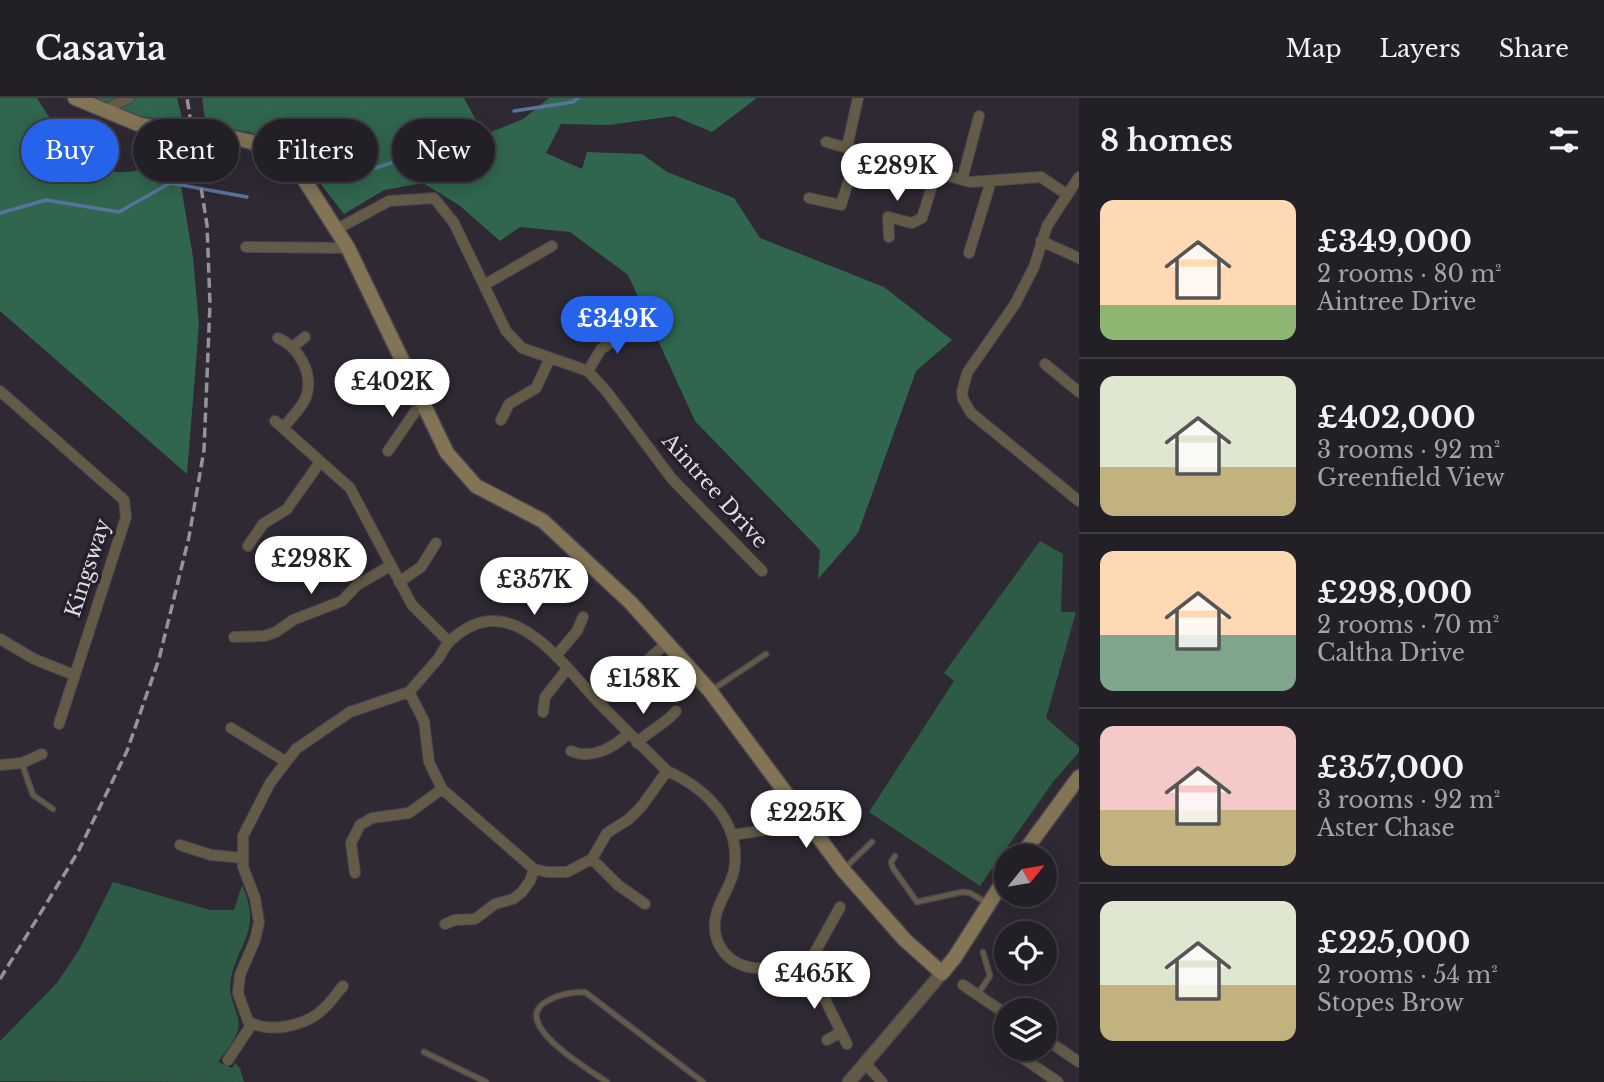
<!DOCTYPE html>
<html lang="en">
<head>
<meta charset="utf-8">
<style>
	body { margin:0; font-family:"Libre Baskerville",serif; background:#2f2c32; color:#f1f3f6; height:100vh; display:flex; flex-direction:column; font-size:26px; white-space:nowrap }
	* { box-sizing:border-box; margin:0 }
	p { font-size:23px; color:#a3a2a7 }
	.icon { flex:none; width:38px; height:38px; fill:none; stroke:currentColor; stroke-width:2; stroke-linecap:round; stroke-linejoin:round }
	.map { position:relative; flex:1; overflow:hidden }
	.drawer { display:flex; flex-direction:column; background:#231f26; width:525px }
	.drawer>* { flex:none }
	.banner { position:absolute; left:21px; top:21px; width:665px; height:63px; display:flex; gap:14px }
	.needle { width:46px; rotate:60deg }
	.controls { position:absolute; left:994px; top:746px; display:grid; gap:14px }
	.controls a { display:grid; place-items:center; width:63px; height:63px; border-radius:50%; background:#231f26; box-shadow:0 4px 18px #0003,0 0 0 2px #403d43; font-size:35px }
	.price { position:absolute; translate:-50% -60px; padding:0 16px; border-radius:24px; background:#fff; color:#222; font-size:23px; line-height:46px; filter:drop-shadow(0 2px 4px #0008) }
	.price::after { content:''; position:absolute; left:50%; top:42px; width:21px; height:16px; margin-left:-10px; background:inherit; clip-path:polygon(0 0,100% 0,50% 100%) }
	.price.on { background:#2563eb; color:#fff }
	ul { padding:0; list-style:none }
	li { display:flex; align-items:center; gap:21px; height:175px; padding:0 21px }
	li+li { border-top:2px solid #403d43 }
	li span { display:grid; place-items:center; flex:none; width:196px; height:140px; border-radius:14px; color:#555 }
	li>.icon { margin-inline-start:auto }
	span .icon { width:84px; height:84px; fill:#fffc; stroke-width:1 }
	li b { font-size:30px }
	h2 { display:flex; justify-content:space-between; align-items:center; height:84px; padding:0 21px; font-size:30px }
	.pill { padding:0 24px; border-radius:32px; background:#231f26; box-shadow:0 4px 18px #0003,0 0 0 2px #403d43; font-size:24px; line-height:63px }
	.pill.on { background:#2563eb; color:#fff }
	header { display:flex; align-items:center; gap:42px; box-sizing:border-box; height:98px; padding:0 35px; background:#231f26; border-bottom:2px solid #403d43 }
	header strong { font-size:33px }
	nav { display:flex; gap:38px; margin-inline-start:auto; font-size:24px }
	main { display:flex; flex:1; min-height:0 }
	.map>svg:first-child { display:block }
	.green { fill:#2d5b46 }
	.forest { fill:#2f664d }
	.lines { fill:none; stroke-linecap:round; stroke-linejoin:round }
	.stream { stroke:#56749c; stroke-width:3.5 }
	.service-casing { stroke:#4b454f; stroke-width:7 }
	.minor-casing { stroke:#4b454f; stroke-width:12 }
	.tertiary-casing { stroke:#4b454f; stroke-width:15 }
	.secondary-casing { stroke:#4b454f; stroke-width:17 }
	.service { stroke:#635b47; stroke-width:4.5 }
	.minor { stroke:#635b47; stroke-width:10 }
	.tertiary { stroke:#635b47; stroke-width:12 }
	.secondary { stroke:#827455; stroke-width:14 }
	.rail { stroke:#97929a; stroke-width:3.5; stroke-dasharray:10 5; stroke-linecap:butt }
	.labels { text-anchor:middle; stroke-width:7; stroke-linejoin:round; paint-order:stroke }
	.street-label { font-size:21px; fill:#dfdbe1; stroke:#252029 }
</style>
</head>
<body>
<header>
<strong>Casavia</strong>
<nav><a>Map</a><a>Layers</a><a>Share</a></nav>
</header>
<main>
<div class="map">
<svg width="1079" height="984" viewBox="0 0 1079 984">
	<rect width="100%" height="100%" fill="#2f2933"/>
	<path class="green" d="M1040 443 1063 456 1061 514H1076L1046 620 1079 649V654L1053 684 980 788 869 714 954 583 944 575Z
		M113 784 210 812H234L242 787C265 837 232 848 230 890 230 902 242 922 238 932 235 943 225 954 218 964L232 970 235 965 240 970 244 984 0 983V943L57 885 79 852Z"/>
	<path class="forest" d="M0 0H37C59 34 86 83 134 73 144 71 154 65 164 61L179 76 193 159 199 226 187 376 0 213Z
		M96 0H177L183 24 132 17Z
		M202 0H464L484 37 523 21 549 0H757L712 34 674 18 609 27 561 26 546 55 582 71 587 54 642 56 667 74 734 100 760 140 884 189 952 242 916 273 858 435 818 481 820 452 695 323 628 177 570 134 520 129 500 143 459 107 423 85 384 92 344 116 295 53 250 34 206 28Z"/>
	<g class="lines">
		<path class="stream" d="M514 13 573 4 578 0
			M336 83 437 50
			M0 115 46 102 119 114 170 85 247 99"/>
		<defs>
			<path id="service" d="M712 592 766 556
				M22 666 33 697 53 711
				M895 758 891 764 893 770 917 804 962 794 970 795 987 805
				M846 769 872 744
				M978 896 990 878 983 854
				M424 954 486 984
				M607 984C591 973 512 927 544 905 557 896 570 894 585 894L703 984"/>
			<path id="minor" d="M109 15 112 8 129 0
				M826 44 970 84 1041 79 1066 96
				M847 49 858 0
				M1079 79 1047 128 1034 169 1015 206 967 275 962 294 963 301 971 315 1079 403
				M962 82 979 18
				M809 100 841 107 858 53
				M337 131 389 103 434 100 454 125 506 233 522 250 588 273 607 294 672 381 762 473
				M889 139 888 119 912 125 922 120 936 75
				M1041 143 1079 160
				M246 149 348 150
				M969 155 991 83
				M484 187 552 148
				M278 240C299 249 314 276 306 299 302 310 290 321 283 330
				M294 248 305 239
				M1045 266 1079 294
				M588 273 601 251 633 230
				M0 293 124 402 126 419 59 626
				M501 322 509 306 536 290 550 260
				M275 323 350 390 412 507 449 544
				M388 353 421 305
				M248 448 263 426 287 411 320 364
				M399 484 421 469 436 445
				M234 539 264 538 276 534 293 522 342 503 357 487 390 468
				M0 541 34 561 74 577
				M556 558 577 533 583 519
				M409 594 424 623 429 664 442 691 534 771 547 774H567L592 761 607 735 629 721 641 709 667 673 599 605
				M409 594C419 583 428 572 438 561 442 555 445 548 450 543 510 486 561 565 599 605L668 544
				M543 614 545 599 567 571
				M231 630 285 663
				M637 645C648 633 667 625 676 613
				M571 653C591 662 613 650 628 636
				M0 667 22 665 42 656
				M667 673C706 690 742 725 734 772 731 788 720 801 716 817 713 830 715 842 723 853 742 879 779 869 808 867L840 809
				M732 737 779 730
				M180 747 211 757 243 760
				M592 761 618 787 645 806
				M355 775 351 745 360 727 372 720 409 715 442 691
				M445 826 455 822 475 821 495 806 513 801 522 794 530 783 534 771
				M808 867 847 946
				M963 887 1006 916
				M343 888C336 896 329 907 321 913 304 928 268 936 248 923L238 895 240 877 255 842 259 824 255 800 243 769V738L270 685 296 651 350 614 409 594
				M1006 930 1001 942 1006 949
				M1045 941 1079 964
				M827 942 841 934
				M1008 950 1058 984
				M228 962 252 926
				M865 965 882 984"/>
			<path id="tertiary" d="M849 984 942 875"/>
			<path id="secondary" d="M75 0 138 26 172 33 230 39 252 44 298 72 348 150 447 355 476 388 543 423 631 505 710 593 843 772 905 842 942 875 955 859 1006 779
				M1021 758 1079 679"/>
		</defs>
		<use href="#service" class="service-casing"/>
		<use href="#minor" class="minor-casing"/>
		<use href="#tertiary" class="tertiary-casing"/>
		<use href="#secondary" class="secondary-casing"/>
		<use href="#service" class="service"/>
		<use href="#minor" class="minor"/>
		<use href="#tertiary" class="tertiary"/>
		<use href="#secondary" class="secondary"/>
		<path class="rail" d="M0 881 78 754 127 653 159 561 189 439 204 352 210 206 207 127 187 0"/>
	</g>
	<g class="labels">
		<g class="street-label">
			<text transform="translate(715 393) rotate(48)" y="7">Aintree Drive</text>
			<text transform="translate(88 470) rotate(-72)" y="7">Kingsway</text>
		</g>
	</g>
</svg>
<div class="controls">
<a><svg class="needle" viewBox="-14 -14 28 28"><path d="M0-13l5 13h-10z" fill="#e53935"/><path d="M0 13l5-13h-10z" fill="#a3a2a7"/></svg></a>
<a><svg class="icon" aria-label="locate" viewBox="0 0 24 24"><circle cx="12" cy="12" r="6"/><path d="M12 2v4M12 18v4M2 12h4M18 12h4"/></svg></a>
<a><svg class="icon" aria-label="layers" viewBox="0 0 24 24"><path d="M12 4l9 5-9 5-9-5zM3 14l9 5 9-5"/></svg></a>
</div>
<b class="price" style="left:897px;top:105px">£289K</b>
<b class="price on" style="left:617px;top:258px">£349K</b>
<b class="price" style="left:392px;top:321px">£402K</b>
<b class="price" style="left:311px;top:498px">£298K</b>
<b class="price" style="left:534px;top:519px">£357K</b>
<b class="price" style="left:643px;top:618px">£158K</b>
<b class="price" style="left:806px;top:752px">£225K</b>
<b class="price" style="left:814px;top:913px">£465K</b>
<div class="banner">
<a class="pill on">Buy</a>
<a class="pill">Rent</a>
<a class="pill">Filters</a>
<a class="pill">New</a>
</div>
</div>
<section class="drawer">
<h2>8 homes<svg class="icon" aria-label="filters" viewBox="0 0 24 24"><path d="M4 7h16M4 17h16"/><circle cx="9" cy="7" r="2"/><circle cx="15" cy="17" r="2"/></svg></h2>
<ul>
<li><span style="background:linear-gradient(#ffd9b3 75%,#8fb573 0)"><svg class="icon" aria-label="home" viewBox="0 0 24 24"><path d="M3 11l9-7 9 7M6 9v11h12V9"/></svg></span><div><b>£349,000</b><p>2 rooms · 80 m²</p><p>Aintree Drive</p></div></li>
<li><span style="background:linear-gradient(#dfe7d0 65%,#c2b280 0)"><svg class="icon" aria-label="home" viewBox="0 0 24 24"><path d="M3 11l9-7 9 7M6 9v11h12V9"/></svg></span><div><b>£402,000</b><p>3 rooms · 92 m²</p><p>Greenfield View</p></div></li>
<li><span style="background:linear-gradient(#ffd9b3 60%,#7fa58c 0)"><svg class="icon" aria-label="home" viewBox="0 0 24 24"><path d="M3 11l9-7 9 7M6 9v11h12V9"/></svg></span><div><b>£298,000</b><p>2 rooms · 70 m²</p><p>Caltha Drive</p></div></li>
<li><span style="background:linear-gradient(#f6c9c9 60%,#c2b280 0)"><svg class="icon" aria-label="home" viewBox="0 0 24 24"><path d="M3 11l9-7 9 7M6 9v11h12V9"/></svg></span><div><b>£357,000</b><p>3 rooms · 92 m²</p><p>Aster Chase</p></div></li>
<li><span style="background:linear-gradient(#dfe7d0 60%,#c2b280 0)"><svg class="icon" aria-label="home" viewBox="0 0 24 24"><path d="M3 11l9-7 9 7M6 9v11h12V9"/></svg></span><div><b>£225,000</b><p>2 rooms · 54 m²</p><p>Stopes Brow</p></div></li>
</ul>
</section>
</main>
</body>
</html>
